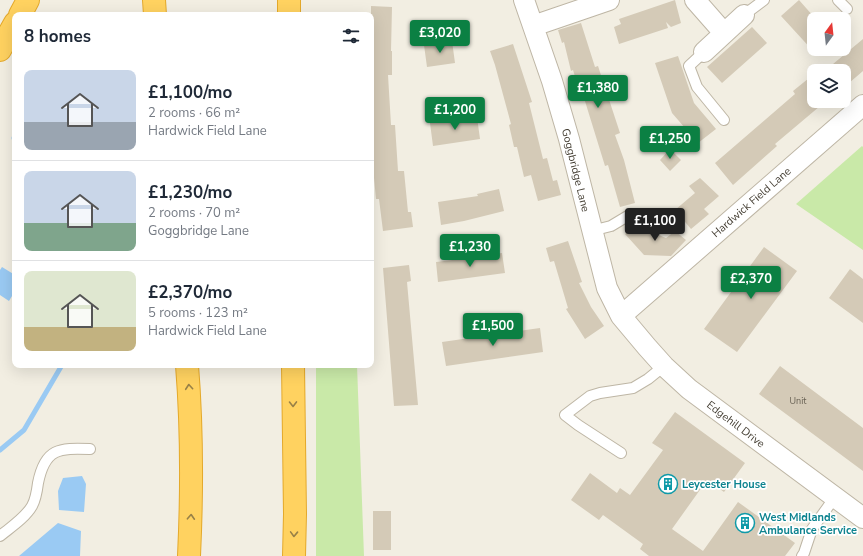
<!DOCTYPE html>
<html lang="en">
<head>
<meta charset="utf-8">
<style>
	body { margin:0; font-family:"Nunito Sans",sans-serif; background:#f6f6f7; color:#1f2937; height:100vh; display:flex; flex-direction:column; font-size:15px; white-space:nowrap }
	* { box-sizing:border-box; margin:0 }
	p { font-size:13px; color:#747a83 }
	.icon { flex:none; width:22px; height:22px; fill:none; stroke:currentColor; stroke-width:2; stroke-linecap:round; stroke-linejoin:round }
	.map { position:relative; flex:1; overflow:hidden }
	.drawer { position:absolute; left:12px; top:12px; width:362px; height:356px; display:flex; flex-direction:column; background:#fff; border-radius:8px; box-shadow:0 4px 16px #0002 }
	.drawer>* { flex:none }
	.needle { width:26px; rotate:15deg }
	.controls { position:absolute; left:807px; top:12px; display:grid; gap:8px }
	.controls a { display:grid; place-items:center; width:44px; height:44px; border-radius:8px; background:#fff; box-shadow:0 4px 16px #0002; font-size:20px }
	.price { position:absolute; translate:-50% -34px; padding:0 9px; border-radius:4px; background:#0b8043; color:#fff; font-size:13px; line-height:26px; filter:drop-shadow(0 1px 2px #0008) }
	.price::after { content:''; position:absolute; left:50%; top:24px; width:12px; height:9px; margin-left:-6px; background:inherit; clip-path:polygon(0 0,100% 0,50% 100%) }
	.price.current { background:#222; color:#fff }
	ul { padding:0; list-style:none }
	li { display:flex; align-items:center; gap:12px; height:100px; padding:0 12px }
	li+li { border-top:1px solid #e0e1e3 }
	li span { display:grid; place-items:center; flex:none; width:112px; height:80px; border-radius:8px; color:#555 }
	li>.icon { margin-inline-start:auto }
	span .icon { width:48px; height:48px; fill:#fffc; stroke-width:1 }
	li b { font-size:17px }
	h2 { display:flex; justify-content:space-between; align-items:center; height:48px; padding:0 12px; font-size:17px }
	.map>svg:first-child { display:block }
	.green { fill:#c9e9a8 }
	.water { fill:#9acaf3 }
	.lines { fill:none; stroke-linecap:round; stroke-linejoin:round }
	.stream { stroke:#9acaf3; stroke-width:5 }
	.building { fill:#d4cab7 }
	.lane-casing { stroke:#beb6a5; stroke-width:12 }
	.street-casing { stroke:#beb6a5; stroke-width:22 }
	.highway-casing { stroke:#e4a92b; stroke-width:24 }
	.lane { stroke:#fff; stroke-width:10 }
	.street { stroke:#fff; stroke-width:20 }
	.highway { stroke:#ffd260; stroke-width:22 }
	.oneway { stroke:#988147 }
	.labels { text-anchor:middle; stroke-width:3.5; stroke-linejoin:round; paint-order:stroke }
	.number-label { font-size:9px; fill:#686154 }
	.street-label { font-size:11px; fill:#443e33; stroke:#fff }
	.culture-label { font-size:11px; font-weight:bold; fill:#0d838f; stroke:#fff; text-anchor:start }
</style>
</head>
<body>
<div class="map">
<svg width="863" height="556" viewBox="0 0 863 556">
	<rect width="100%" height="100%" fill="#f2eee2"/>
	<path class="green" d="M862 146 863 147V250L796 204Z
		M316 365H357L364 556H316Z"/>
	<path class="water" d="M2 267 15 275V291L9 301 0 295V270Z
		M82 476 86 484 84 512 59 510 58 491 63 478Z
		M58 523 81 531 80 556H19Z"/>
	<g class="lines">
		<path class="stream" d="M14 138H15
			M0 450 24 430 62 365"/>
	</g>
	<path class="building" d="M675 0 681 23 671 27 666 22 668 28 619 44 614 27 621 24 619 19Z
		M799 0 814 17V52L781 16Z
		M371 6 392 7 391 51H392V75H388L391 125H395L398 171H404L408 212H411L413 227 383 231 379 199H376L372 157H371Z
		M581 23 595 67 598 66 620 133 615 135 624 160 635 203 620 207 608 165 605 166 580 85 578 86 573 70 571 71 564 42 562 43 558 30Z
		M752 27 767 43 722 83 707 67Z
		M863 39V71L849 83 844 77V71H839L833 64Z
		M452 41 455 63 427 67 424 45Z
		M513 44 532 102 529 103 543 159 547 158 553 181 557 180 561 195 538 201 531 175 524 177 517 147H514L509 125 511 124 495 65 490 51Z
		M678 56 694 103 716 129 698 143 672 113 655 63Z
		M814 74V101H826L775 144 777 146 733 185 715 163 795 94 793 91Z
		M477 117 480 139 433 146 430 123Z
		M670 149 681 160 670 171 660 160Z
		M700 178 719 196 704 209 709 214 691 229 675 210 695 193 689 186Z
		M499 189 504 211 464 221 441 225 438 202 478 196 477 194Z
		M645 224 654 233 666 238 675 231 686 240 671 256 644 255 625 234 635 226 639 229Z
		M568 241 582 282 579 283 591 307 604 326 585 339 566 309 568 308 554 261 550 262 546 248Z
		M764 247 797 271 737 352 704 329Z
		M502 253 505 273 438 282 436 262 477 257V256Z
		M409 265 411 281 407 282 418 405 394 406 383 268Z
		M850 269 863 279V323L829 298Z
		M540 328 543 352 446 366 442 342Z
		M780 366 863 428V471L759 394Z
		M675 412 745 463 724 492 707 480 672 529 703 551 738 502 795 543 785 556H649L640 549 643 544 603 515 599 520 571 500 590 473 617 493 620 488 630 495 663 450 652 443Z
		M373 511H391V550H373Z"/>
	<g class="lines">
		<defs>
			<path id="lane" d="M838 0 847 9
				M744 15 764 0
				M704 52 689 66 697 87 724 120
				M591 231 611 226 631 214
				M621 453 578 425 565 415 590 396 600 393 633 388 648 379 664 366
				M0 536C11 527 25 518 32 506 36 499 37 491 38 483 45 448 59 448 90 449
				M802 556 804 553 812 529 835 497"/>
			<path id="street" d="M524 0 552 81 569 139 607 288 621 316 647 347 664 366 689 389 863 518
				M695 0 724 33
				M533 26 609 0
				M704 52 744 15
				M621 316 863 105"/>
			<path id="highway" d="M154 0 155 15
				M20 15 28 0
				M289 15V0
				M0 50 15 23
				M187 365C192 428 192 493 189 556
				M293 365 295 514 294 556"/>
		</defs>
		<use href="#lane" class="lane-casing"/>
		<use href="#street" class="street-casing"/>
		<use href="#highway" class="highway-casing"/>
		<use href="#lane" class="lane"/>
		<use href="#street" class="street"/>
		<use href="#highway" class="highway"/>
	</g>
	<defs><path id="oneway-chevron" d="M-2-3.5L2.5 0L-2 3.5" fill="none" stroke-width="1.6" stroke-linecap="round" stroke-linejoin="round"/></defs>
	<g class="oneway">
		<use href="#oneway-chevron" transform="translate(189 387) rotate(-95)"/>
		<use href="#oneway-chevron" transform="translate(293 404) rotate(89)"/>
		<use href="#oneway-chevron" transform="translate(191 517) rotate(-87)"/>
		<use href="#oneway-chevron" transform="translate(294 534) rotate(92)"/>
	</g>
	<defs>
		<symbol id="building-ring" viewBox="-11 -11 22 22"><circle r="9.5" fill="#fff" stroke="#0f9aa8" stroke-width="1.5"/><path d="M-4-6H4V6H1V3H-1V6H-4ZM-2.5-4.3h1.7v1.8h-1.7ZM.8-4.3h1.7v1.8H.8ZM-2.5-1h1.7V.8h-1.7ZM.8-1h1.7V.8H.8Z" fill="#0f9aa8"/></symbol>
	</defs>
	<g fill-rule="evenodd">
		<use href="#building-ring" x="657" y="473" width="22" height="22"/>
		<use href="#building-ring" x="734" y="512" width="22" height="22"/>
	</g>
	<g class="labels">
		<g class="number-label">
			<text x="798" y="404">Unit</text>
		</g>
		<g class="street-label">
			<text transform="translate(576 170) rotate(76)" y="4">Goggbridge Lane</text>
			<text transform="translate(751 202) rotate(-41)" y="4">Hardwick Field Lane</text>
			<text transform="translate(736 424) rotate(37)" y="4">Edgehill Drive</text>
		</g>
		<g class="culture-label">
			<text x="682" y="488">Leycester House</text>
			<text x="759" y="521">West Midlands<tspan x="759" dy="13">Ambulance Service</tspan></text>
		</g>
	</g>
</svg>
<div class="controls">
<a><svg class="needle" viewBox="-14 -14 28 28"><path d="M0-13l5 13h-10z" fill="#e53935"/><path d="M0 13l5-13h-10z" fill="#747a83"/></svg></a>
<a><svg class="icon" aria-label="layers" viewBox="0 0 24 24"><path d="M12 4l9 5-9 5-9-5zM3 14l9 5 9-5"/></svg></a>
</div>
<b class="price" style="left:440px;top:54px">£3,020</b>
<b class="price" style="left:598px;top:109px">£1,380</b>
<b class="price" style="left:455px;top:131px">£1,200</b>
<b class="price" style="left:670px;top:160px">£1,250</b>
<b class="price current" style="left:655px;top:242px">£1,100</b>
<b class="price" style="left:470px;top:268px">£1,230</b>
<b class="price" style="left:751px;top:300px">£2,370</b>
<b class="price" style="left:493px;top:347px">£1,500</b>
<section class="drawer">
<h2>8 homes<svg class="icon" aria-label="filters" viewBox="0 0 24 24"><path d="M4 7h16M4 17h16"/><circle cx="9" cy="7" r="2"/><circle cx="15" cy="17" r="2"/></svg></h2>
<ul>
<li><span style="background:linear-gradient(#c9d6e8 65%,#9aa5b1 0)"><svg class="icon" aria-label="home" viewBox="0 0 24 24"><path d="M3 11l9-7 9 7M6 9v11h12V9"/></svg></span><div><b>£1,100/mo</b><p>2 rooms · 66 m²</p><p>Hardwick Field Lane</p></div></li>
<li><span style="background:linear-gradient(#c9d6e8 65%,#7fa58c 0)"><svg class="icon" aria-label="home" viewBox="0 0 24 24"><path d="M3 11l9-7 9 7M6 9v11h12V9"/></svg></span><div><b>£1,230/mo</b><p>2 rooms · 70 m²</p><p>Goggbridge Lane</p></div></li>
<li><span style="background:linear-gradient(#dfe7d0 70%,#c2b280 0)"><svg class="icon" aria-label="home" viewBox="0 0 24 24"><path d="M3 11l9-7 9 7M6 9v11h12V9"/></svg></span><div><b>£2,370/mo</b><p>5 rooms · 123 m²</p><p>Hardwick Field Lane</p></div></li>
</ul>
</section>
</div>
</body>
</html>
